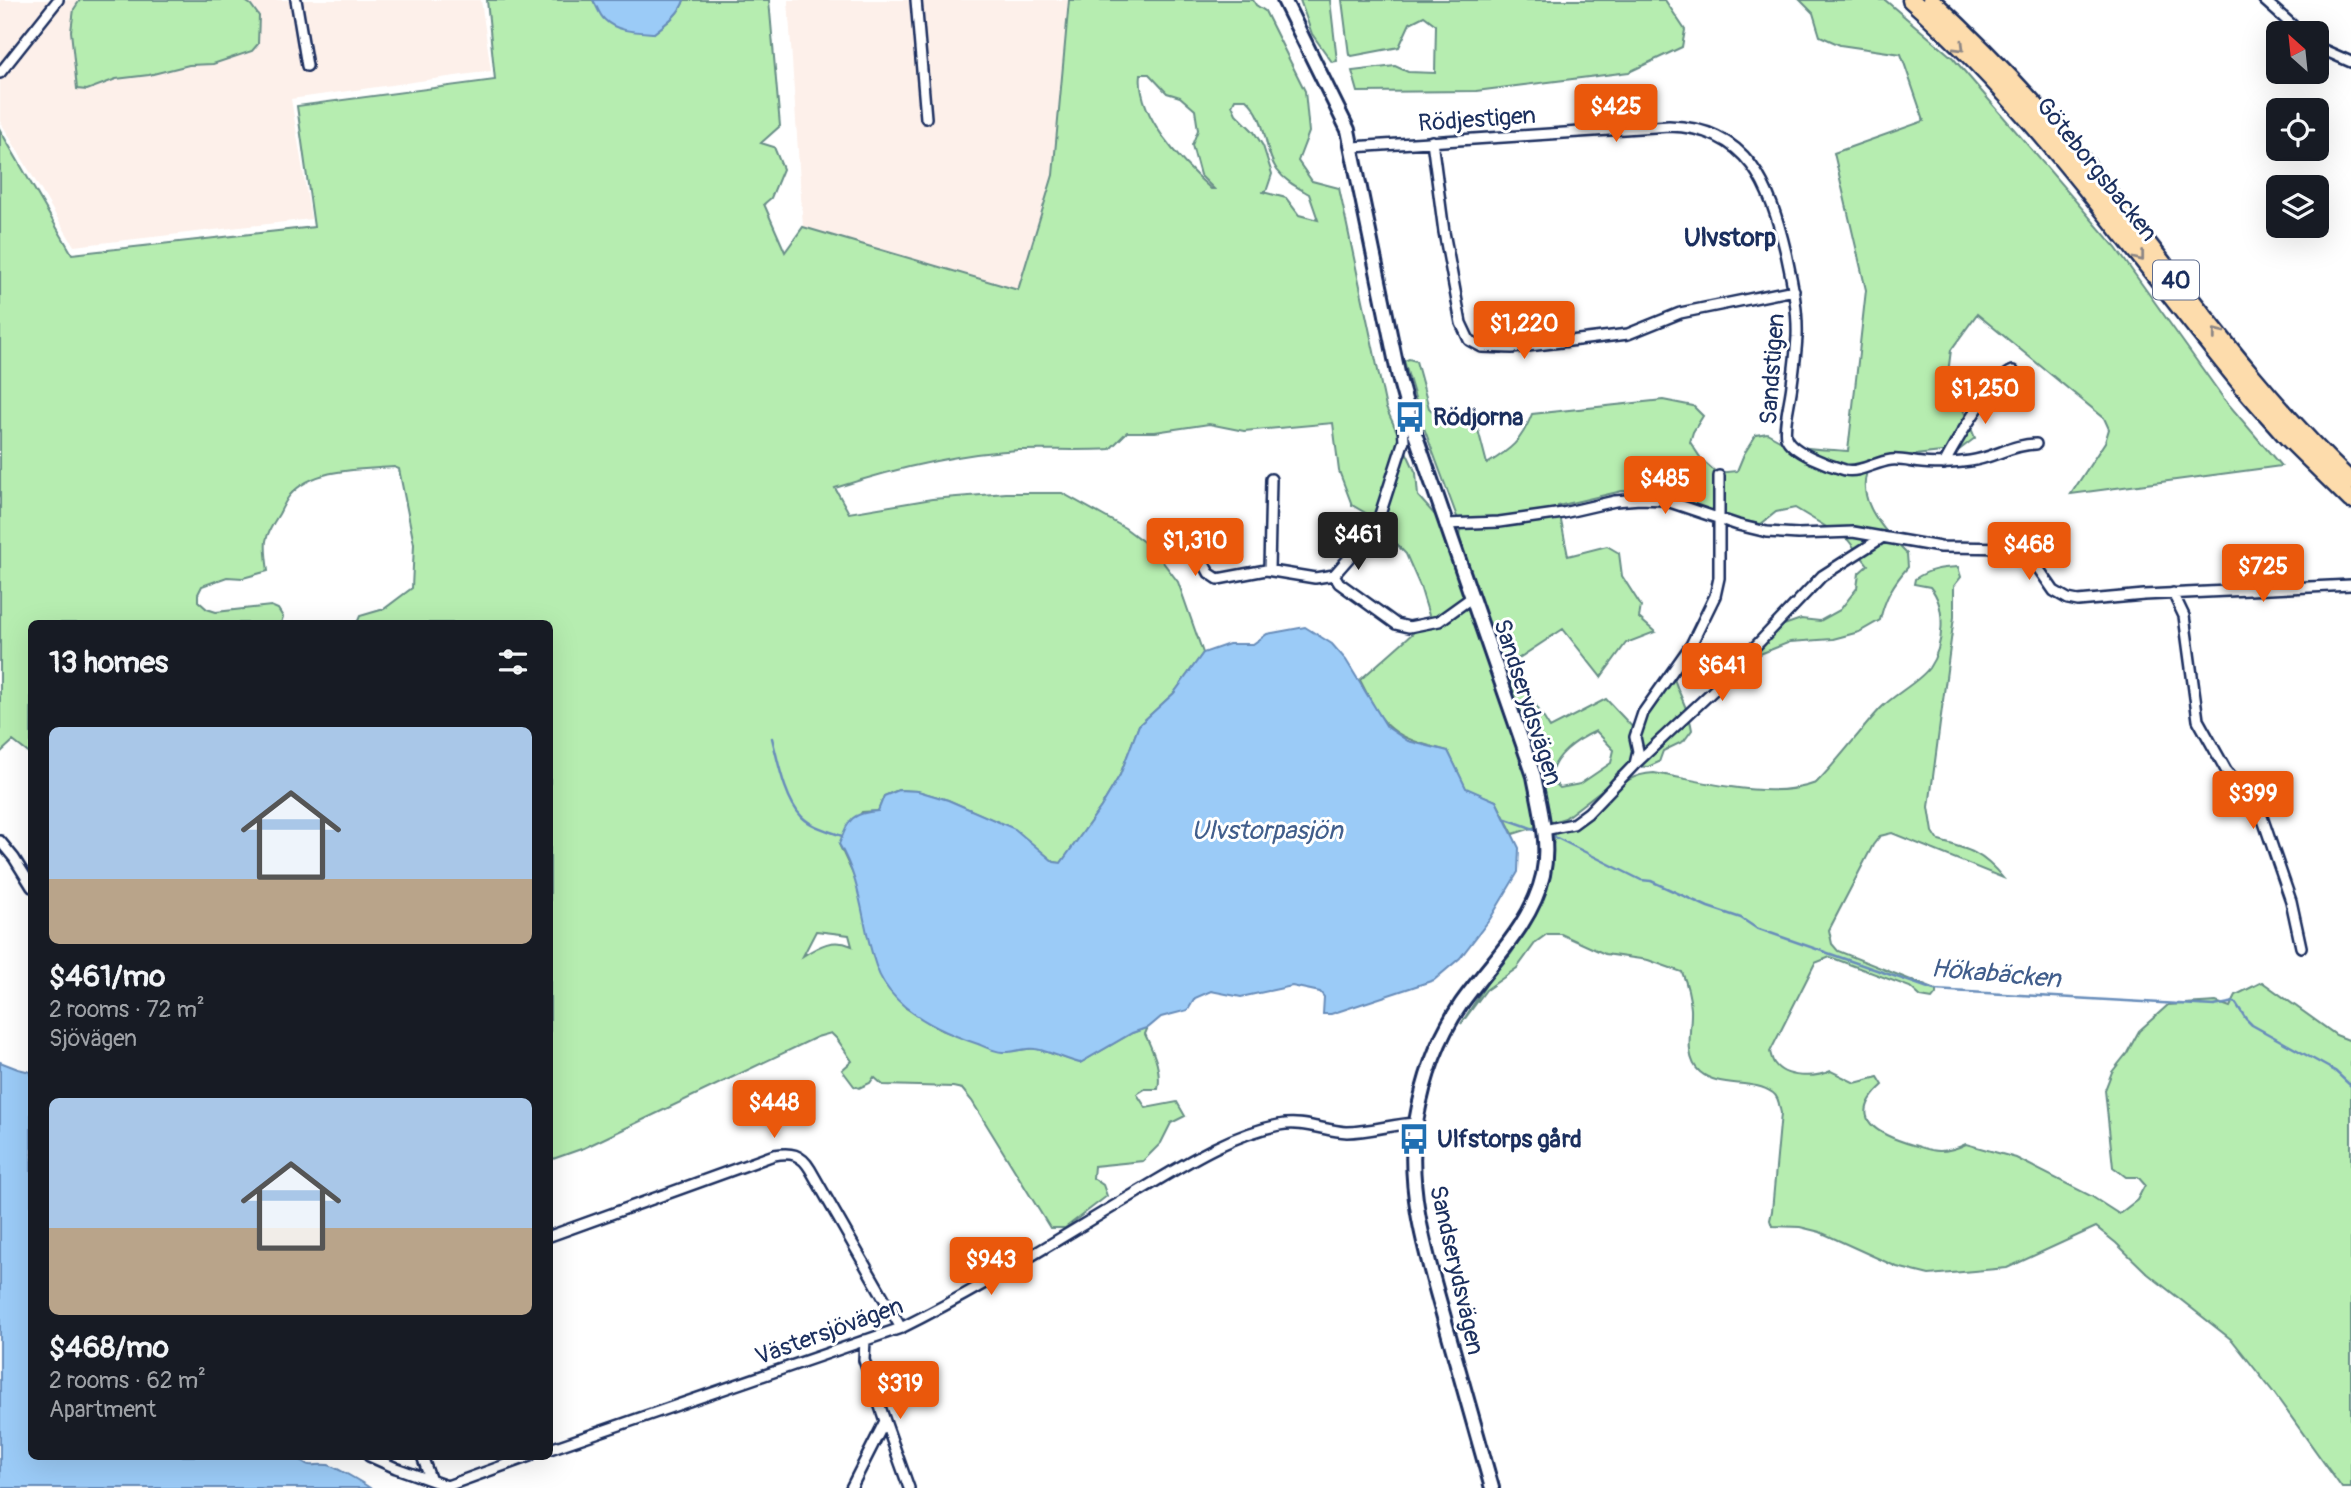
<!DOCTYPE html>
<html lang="en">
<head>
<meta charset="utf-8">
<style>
	body { margin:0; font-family:Pangolin,sans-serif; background:#242831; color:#f1f3f6; height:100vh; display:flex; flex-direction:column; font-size:26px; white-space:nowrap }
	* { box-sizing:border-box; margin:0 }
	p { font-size:23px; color:#9ea1a6 }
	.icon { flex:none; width:38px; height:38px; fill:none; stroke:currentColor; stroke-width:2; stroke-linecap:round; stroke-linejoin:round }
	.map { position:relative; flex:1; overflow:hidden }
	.details { position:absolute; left:28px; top:620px; width:525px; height:840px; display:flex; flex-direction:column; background:#171b24; border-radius:10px; box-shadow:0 7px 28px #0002 }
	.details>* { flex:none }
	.needle { width:46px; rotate:333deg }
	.controls { position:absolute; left:2266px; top:21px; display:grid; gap:14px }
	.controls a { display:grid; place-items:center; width:63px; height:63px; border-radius:10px; background:#171b24; box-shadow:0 7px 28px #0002; font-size:35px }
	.price { position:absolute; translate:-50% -60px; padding:0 16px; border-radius:7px; background:#ea580c; color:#fff; font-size:23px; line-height:46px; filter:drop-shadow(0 2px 4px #0008) }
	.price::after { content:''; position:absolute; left:50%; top:42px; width:21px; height:16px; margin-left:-10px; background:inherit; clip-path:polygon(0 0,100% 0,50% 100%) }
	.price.active { background:#222; color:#fff }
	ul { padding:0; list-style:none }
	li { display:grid; align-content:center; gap:14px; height:371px; padding:0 21px }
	li span { display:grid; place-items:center; height:217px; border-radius:10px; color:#555 }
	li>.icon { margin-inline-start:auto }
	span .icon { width:126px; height:126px; fill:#fffc; stroke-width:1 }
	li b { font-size:30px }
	h2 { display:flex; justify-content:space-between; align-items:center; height:84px; padding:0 21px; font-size:30px }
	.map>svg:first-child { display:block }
	.built { fill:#fdf0ea }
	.green { fill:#b6edb0; stroke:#688e87; stroke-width:2; fill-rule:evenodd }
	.water { fill:#9bcbf7; stroke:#688dba; stroke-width:2 }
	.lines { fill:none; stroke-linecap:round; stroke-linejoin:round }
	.stream { stroke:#688dba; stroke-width:2.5 }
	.street-casing { stroke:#1b2f5e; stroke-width:14 }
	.secondary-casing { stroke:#1b2f5e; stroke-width:18 }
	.highway-casing { stroke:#1b2f5e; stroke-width:21 }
	.street { stroke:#fff; stroke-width:9 }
	.secondary { stroke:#fff; stroke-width:12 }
	.highway { stroke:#fddcac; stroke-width:16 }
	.oneway { stroke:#8c8685 }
	.labels { text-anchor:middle; stroke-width:6; stroke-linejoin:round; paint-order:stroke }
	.shield { fill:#fff; stroke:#5f6d8e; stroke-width:2 }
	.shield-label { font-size:23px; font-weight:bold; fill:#1b2f5e }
	.street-label { font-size:24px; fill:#1b2f5e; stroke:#fff }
	.poi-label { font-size:24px; font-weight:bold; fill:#1b2f5e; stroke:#fff; text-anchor:start }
	.neighbourhood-label { font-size:26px; font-weight:bold; fill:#1b2f5e; stroke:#fff }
	.water-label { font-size:26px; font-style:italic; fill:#415e8c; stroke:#fff }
</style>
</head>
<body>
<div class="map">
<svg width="2351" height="1488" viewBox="0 0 2351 1488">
	<rect width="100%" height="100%" fill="#fff"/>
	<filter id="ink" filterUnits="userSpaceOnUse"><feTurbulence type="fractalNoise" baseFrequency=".0143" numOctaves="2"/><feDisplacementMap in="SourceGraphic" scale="14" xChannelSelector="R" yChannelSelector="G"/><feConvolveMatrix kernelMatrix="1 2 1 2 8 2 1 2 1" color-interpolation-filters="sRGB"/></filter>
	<g filter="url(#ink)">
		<path class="built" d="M0 0H481L491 71 291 99 311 219 74 246 0 121Z
			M788 0H1068L1053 175 1019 290 803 227Z"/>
		<path class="green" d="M80 0H244L251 5 259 16 258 44 252 51 213 64 189 65 149 75 116 79 87 90 77 89 71 31 74 9Z
			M487 0H593L595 4 654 33C665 24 680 14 684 0H769L780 126 761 143 774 147 783 169 771 198 764 204 785 252 803 227 1018 290 1053 175 1069 0H1253L1256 5 1265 11 1305 91 1309 132 1298 161 1312 181 1339 188 1386 408 1416 473 1418 496 1459 542 1460 525 1424 428 1404 361 1409 359 1416 361 1429 408 1449 427 1476 422 1487 464C1511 449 1521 442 1532 414L1663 400 1693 406 1703 416 1693 432 1690 442 1702 460 1717 473 1737 471 1744 454 1756 435 1767 433C1798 452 1814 448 1848 451L1866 290 1834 153 1924 121 1901 54 1840 45 1820 36 1813 13 1800 0H1885L1953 58 2116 248 2224 399 2281 466 2071 494 2105 442 2109 429 2104 418 1977 314 1951 350 1948 373 1975 438 1959 450 1871 460C1869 466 1865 475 1865 482 1862 508 1890 537 1907 554L1908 567C1893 584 1885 598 1880 620L1859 632 1833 639 1790 642 1760 654 1726 676 1727 667 1781 626 1801 619 1820 621 1840 610 1857 588 1859 573 1868 565 1848 540 1795 508 1776 512 1761 524 1719 516 1670 497 1645 492 1622 491 1558 506 1568 556 1607 546 1619 553 1622 576 1641 606 1639 618 1655 632 1626 643 1601 677 1563 629 1510 664 1550 728 1606 699 1637 732 1671 667C1676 693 1688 704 1692 730L1684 741 1663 751 1659 762 1648 767 1634 766 1617 773 1608 785 1565 818 1513 834 1496 801 1466 789 1448 751C1391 736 1386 732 1360 680L1413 633 1431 622 1420 586 1406 554 1369 515 1352 505 1339 471 1333 423 1244 431 1209 424 1155 432H1127L1110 449C1080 451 1049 449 1019 450 957 453 894 469 835 488L849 513 932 499 1006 493H1062L1125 528 1153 549 1178 582 1203 653 1174 693 1139 725 1120 775 1101 807 1061 863 1054 862 1014 829 948 800 917 791 898 790 884 796 878 811 862 812 839 844 858 885 870 942 906 1008 939 1029 1003 1052 1035 1048 1080 1063 1132 1033 1148 1027 1145 1034C1153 1052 1162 1069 1158 1089H1145L1137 1094 1146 1108 1177 1102 1185 1116 1171 1123 1161 1143 1143 1161 1094 1166 1093 1178 1103 1185 1107 1196 1065 1228H1050L972 1101 962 1089 953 1087 883 1085 874 1077 870 1083 859 1088 854 1086 842 1070 852 1061 837 1039 831 1033 817 1037 584 1148 550 1160V623H357L360 616 384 609 412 588 414 544 399 469 394 467C360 470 315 467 290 495 286 500 282 508 279 514 263 539 264 542 268 571L243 578 227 577 202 586 198 594V601L207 609 216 612 271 606 278 609 283 617 281 623H32L31 755 13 741 0 753V130L72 254 314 227 297 106 495 80ZM1141 74H1149L1167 93 1180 97 1195 110 1198 130 1192 145 1200 175 1214 189H1211C1182 163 1136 115 1141 74ZM1235 99H1246C1269 120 1262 148 1277 170 1285 181 1297 187 1309 194L1318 220 1299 215 1286 198 1263 192 1267 189 1272 174 1263 146 1254 132 1236 114 1232 105ZM1596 731 1614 750 1611 763 1580 784 1560 788 1550 778C1553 756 1576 740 1596 731ZM816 931 849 935 852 946C833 938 820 945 803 956Z
			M1300 0H1330L1337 61 1332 62 1312 34Z
			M1342 0H1665L1685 30 1682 47 1629 72 1476 91 1358 92 1352 71 1395 66 1408 72 1435 73 1436 25 1424 16 1410 23 1399 47 1352 56 1349 55 1348 47Z
			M1958 567 1961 577 1954 586V617L1929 807 1933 832 1939 841C1969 849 1983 853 2003 878L1892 833 1880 836 1873 845 1829 930 1832 944 1838 951 1936 990V994L1932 999 1921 997 1910 987 1830 957 1815 963 1770 1052C1771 1055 1772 1060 1774 1063 1785 1079 1815 1078 1831 1071L1855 1083 1878 1077 1883 1085C1845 1119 1879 1135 1913 1145 1921 1147 1931 1151 1939 1151 1949 1151 1958 1148 1966 1144L2016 1158 2091 1196 2119 1214 2137 1200 2145 1185 2138 1177H2126L2113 1167 2105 1090 2112 1072 2127 1053 2139 1031 2168 1005 2216 1002 2230 1007 2236 995 2262 982 2336 1035 2351 1041V1488H2342L2274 1393 2232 1340 2148 1274 2116 1243 2096 1227 2007 1268 1929 1275 1897 1267 1820 1232 1800 1227 1772 1226 1770 1220 1772 1211 1781 1113C1779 1106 1779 1097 1773 1093 1753 1078 1720 1089 1700 1072 1683 1057 1692 1028 1691 1009 1690 996 1687 984 1682 972L1648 960 1605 954 1561 934H1547L1536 942 1517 968 1486 990 1461 1024 1489 980 1511 954 1533 919 1544 896 1555 834C1570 826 1586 818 1598 808 1620 790 1622 775 1654 773 1703 781 1769 801 1816 783 1839 760 1858 733 1880 709 1894 694 1918 683 1929 668 1944 646 1947 607 1930 587L1914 584 1915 579C1929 569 1941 568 1958 567Z"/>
		<path class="water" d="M593 0H684C680 14 665 24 654 33 638 32 617 32 605 20 599 15 597 6 593 0Z
			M1305 627 1332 644 1346 660 1387 727 1408 741 1448 751 1466 788 1496 801 1519 848 1518 872 1490 919 1460 958 1434 980 1331 1014H1323L1324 997 1320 992 1292 986 1241 997 1211 991 1195 998 1188 1010 1161 1017 1149 1027 1132 1033 1080 1063C1067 1060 1046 1050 1035 1049 1024 1047 1013 1053 1003 1052 995 1052 985 1047 978 1044 938 1031 890 1008 876 966 861 923 863 885 839 844 849 820 850 813 878 811L884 796 899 790 918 791 948 800 1015 829 1054 862 1061 863 1101 807 1120 775 1139 725 1174 693 1203 653 1229 644H1253L1267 634Z
			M0 1062 18 1069 31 1072 32 1456H296C312 1471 311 1463 328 1465 334 1466 363 1483 370 1488H0Z"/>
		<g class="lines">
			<path class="stream" d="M772 738C778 761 785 800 802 817 812 827 829 831 842 836
				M1506 819 1537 830
				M1553 836 1641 880 1651 881 1708 907 1741 918 1756 928 1934 990 2214 1006 2235 1002 2246 1019 2252 1025 2335 1071 2351 1086"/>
			<defs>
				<path id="street" d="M296 0 307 66
					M916 0 926 118
					M2264 0 2301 33
					M2317 47 2351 62
					M0 73 58 0
					M1432 141 1444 232 1461 323 1469 340 1482 347 1512 348 1628 334 1680 313 1794 290
					M1353 147 1669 126C1749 128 1770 186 1786 253 1792 281 1798 308 1797 337 1796 353 1794 369 1792 384 1791 398 1783 425 1786 437 1791 452 1830 466 1845 470 1860 473 1875 462 1891 460 1902 459 1911 462 1922 463 1938 465 1954 463 1970 461 1993 458 2013 444 2036 444
					M1944 464C1956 442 1991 380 2013 371
					M1445 524 1499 522 1563 513 1615 501 1640 499 1664 500 1738 525 1767 532 1798 534 1853 532 1940 547 2017 548 2029 555 2054 591 2068 599 2078 601 2144 595 2351 585
					M1180 553 1201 558 1209 573 1218 579 1266 570 1315 578 1334 575 1376 527 1404 440 1403 427 1412 425
					M1269 570 1271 479
					M1334 575 1339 583 1396 624 1409 627 1439 621 1471 598
					M2173 593 2184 616 2198 720 2226 770 2259 808 2291 901 2301 947
					M1635 764 1638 751 1635 737 1643 713 1691 645 1715 596 1719 578V476
					M1544 830 1573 824 1588 813 1635 764 1714 690 1822 576 1883 537
					M0 841 14 858 32 887
					M550 1236 774 1155C791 1152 801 1154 810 1169L901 1328
					M885 1421 909 1488
					M550 1449 901 1328C982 1288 1058 1239 1136 1193 1182 1166 1226 1136 1279 1125 1303 1120 1324 1131 1347 1132 1370 1132 1393 1124 1416 1123
					M369 1456 396 1468 447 1486 530 1456
					M422 1456 430 1478
					M851 1488 885 1421 864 1360 865 1340"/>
				<path id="secondary" d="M1284 0 1348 130 1399 378 1412 425 1534 776C1540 808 1550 842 1543 875 1532 925 1489 964 1461 1004 1437 1039 1423 1081 1416 1122 1405 1191 1428 1259 1446 1325 1461 1379 1477 1434 1492 1488"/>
				<path id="highway" d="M1911 0C2042 116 2139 261 2250 395L2288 438 2351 500
					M1931 0C1984 49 2033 100 2078 155 2168 265 2247 384 2351 482"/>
			</defs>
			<use href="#street" class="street-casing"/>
			<use href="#secondary" class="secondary-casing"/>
			<use href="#highway" class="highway-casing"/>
			<use href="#street" class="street"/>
			<use href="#secondary" class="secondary"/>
			<use href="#highway" class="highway"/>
		</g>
		<defs><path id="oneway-chevron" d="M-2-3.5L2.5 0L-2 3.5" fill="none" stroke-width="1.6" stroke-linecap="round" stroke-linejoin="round" transform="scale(1.75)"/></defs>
		<g class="oneway">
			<use href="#oneway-chevron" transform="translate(1960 47) rotate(45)"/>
			<use href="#oneway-chevron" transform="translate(2140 257) rotate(52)"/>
			<use href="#oneway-chevron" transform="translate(2217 333) rotate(-128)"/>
		</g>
	</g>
	<defs>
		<symbol id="bus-bare" viewBox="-9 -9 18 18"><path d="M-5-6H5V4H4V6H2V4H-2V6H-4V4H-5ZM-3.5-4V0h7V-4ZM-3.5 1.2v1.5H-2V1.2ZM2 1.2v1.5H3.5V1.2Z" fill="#1f6fb2" stroke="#fff" stroke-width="2.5" paint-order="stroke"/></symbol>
	</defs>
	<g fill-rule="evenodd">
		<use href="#bus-bare" x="1388" y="395" width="44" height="44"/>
		<use href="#bus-bare" x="1392" y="1117" width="44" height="44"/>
	</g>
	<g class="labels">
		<rect class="shield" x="2153" y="260.5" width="46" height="39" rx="5"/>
		<g class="shield-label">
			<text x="2176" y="288">40</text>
		</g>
		<g class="street-label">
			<text transform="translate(1477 119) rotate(-4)" y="8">Rödjestigen</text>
			<text transform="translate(2097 169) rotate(51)" y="8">Göteborgsbacken</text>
			<text transform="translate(1772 369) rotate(-86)" y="8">Sandstigen</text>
			<text transform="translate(1528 702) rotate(72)" y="8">Sandserydsvägen</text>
			<text transform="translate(1457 1270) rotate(77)" y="8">Sandserydsvägen</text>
			<text transform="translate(829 1331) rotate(-20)" y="8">Västersjövägen</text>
		</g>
		<g class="poi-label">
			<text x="1433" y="425">Rödjorna</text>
			<text x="1437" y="1147">Ulfstorps gård</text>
		</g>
		<g class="neighbourhood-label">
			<text x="1730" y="246">Ulvstorp</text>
		</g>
		<g class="water-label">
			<text x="1267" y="839">Ulvstorpasjön</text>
			<text transform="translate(1996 973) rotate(5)" y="9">Hökabäcken</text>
		</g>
	</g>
</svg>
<div class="controls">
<a><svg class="needle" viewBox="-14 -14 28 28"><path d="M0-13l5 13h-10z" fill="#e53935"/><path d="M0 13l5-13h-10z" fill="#9ea1a6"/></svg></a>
<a><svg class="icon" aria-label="locate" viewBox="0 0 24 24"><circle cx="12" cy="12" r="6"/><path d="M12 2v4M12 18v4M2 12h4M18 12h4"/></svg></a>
<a><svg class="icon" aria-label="layers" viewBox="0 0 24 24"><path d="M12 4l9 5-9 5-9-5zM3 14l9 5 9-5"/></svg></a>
</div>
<b class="price" style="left:1616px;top:144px">$425</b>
<b class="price" style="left:1524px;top:361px">$1,220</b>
<b class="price" style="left:1985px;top:426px">$1,250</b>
<b class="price" style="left:1665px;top:516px">$485</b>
<b class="price active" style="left:1358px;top:572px">$461</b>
<b class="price" style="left:1195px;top:578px">$1,310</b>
<b class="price" style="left:2029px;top:582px">$468</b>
<b class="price" style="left:2263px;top:604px">$725</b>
<b class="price" style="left:1722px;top:703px">$641</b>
<b class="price" style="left:2253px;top:831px">$399</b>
<b class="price" style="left:774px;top:1140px">$448</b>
<b class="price" style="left:991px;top:1297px">$943</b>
<b class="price" style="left:900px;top:1421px">$319</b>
<section class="details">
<h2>13 homes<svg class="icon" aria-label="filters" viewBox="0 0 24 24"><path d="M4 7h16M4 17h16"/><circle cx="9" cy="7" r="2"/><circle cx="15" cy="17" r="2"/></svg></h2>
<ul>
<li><span style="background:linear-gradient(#a9c7e8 70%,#b9a48a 0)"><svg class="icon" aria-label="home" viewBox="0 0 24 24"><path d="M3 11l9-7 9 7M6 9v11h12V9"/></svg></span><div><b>$461/mo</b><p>2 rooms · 72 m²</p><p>Sjövägen</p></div></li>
<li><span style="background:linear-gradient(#a9c7e8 60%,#b9a48a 0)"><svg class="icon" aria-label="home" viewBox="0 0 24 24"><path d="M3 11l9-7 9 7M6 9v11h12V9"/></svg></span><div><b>$468/mo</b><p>2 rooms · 62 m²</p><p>Apartment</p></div></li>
</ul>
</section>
</div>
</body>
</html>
